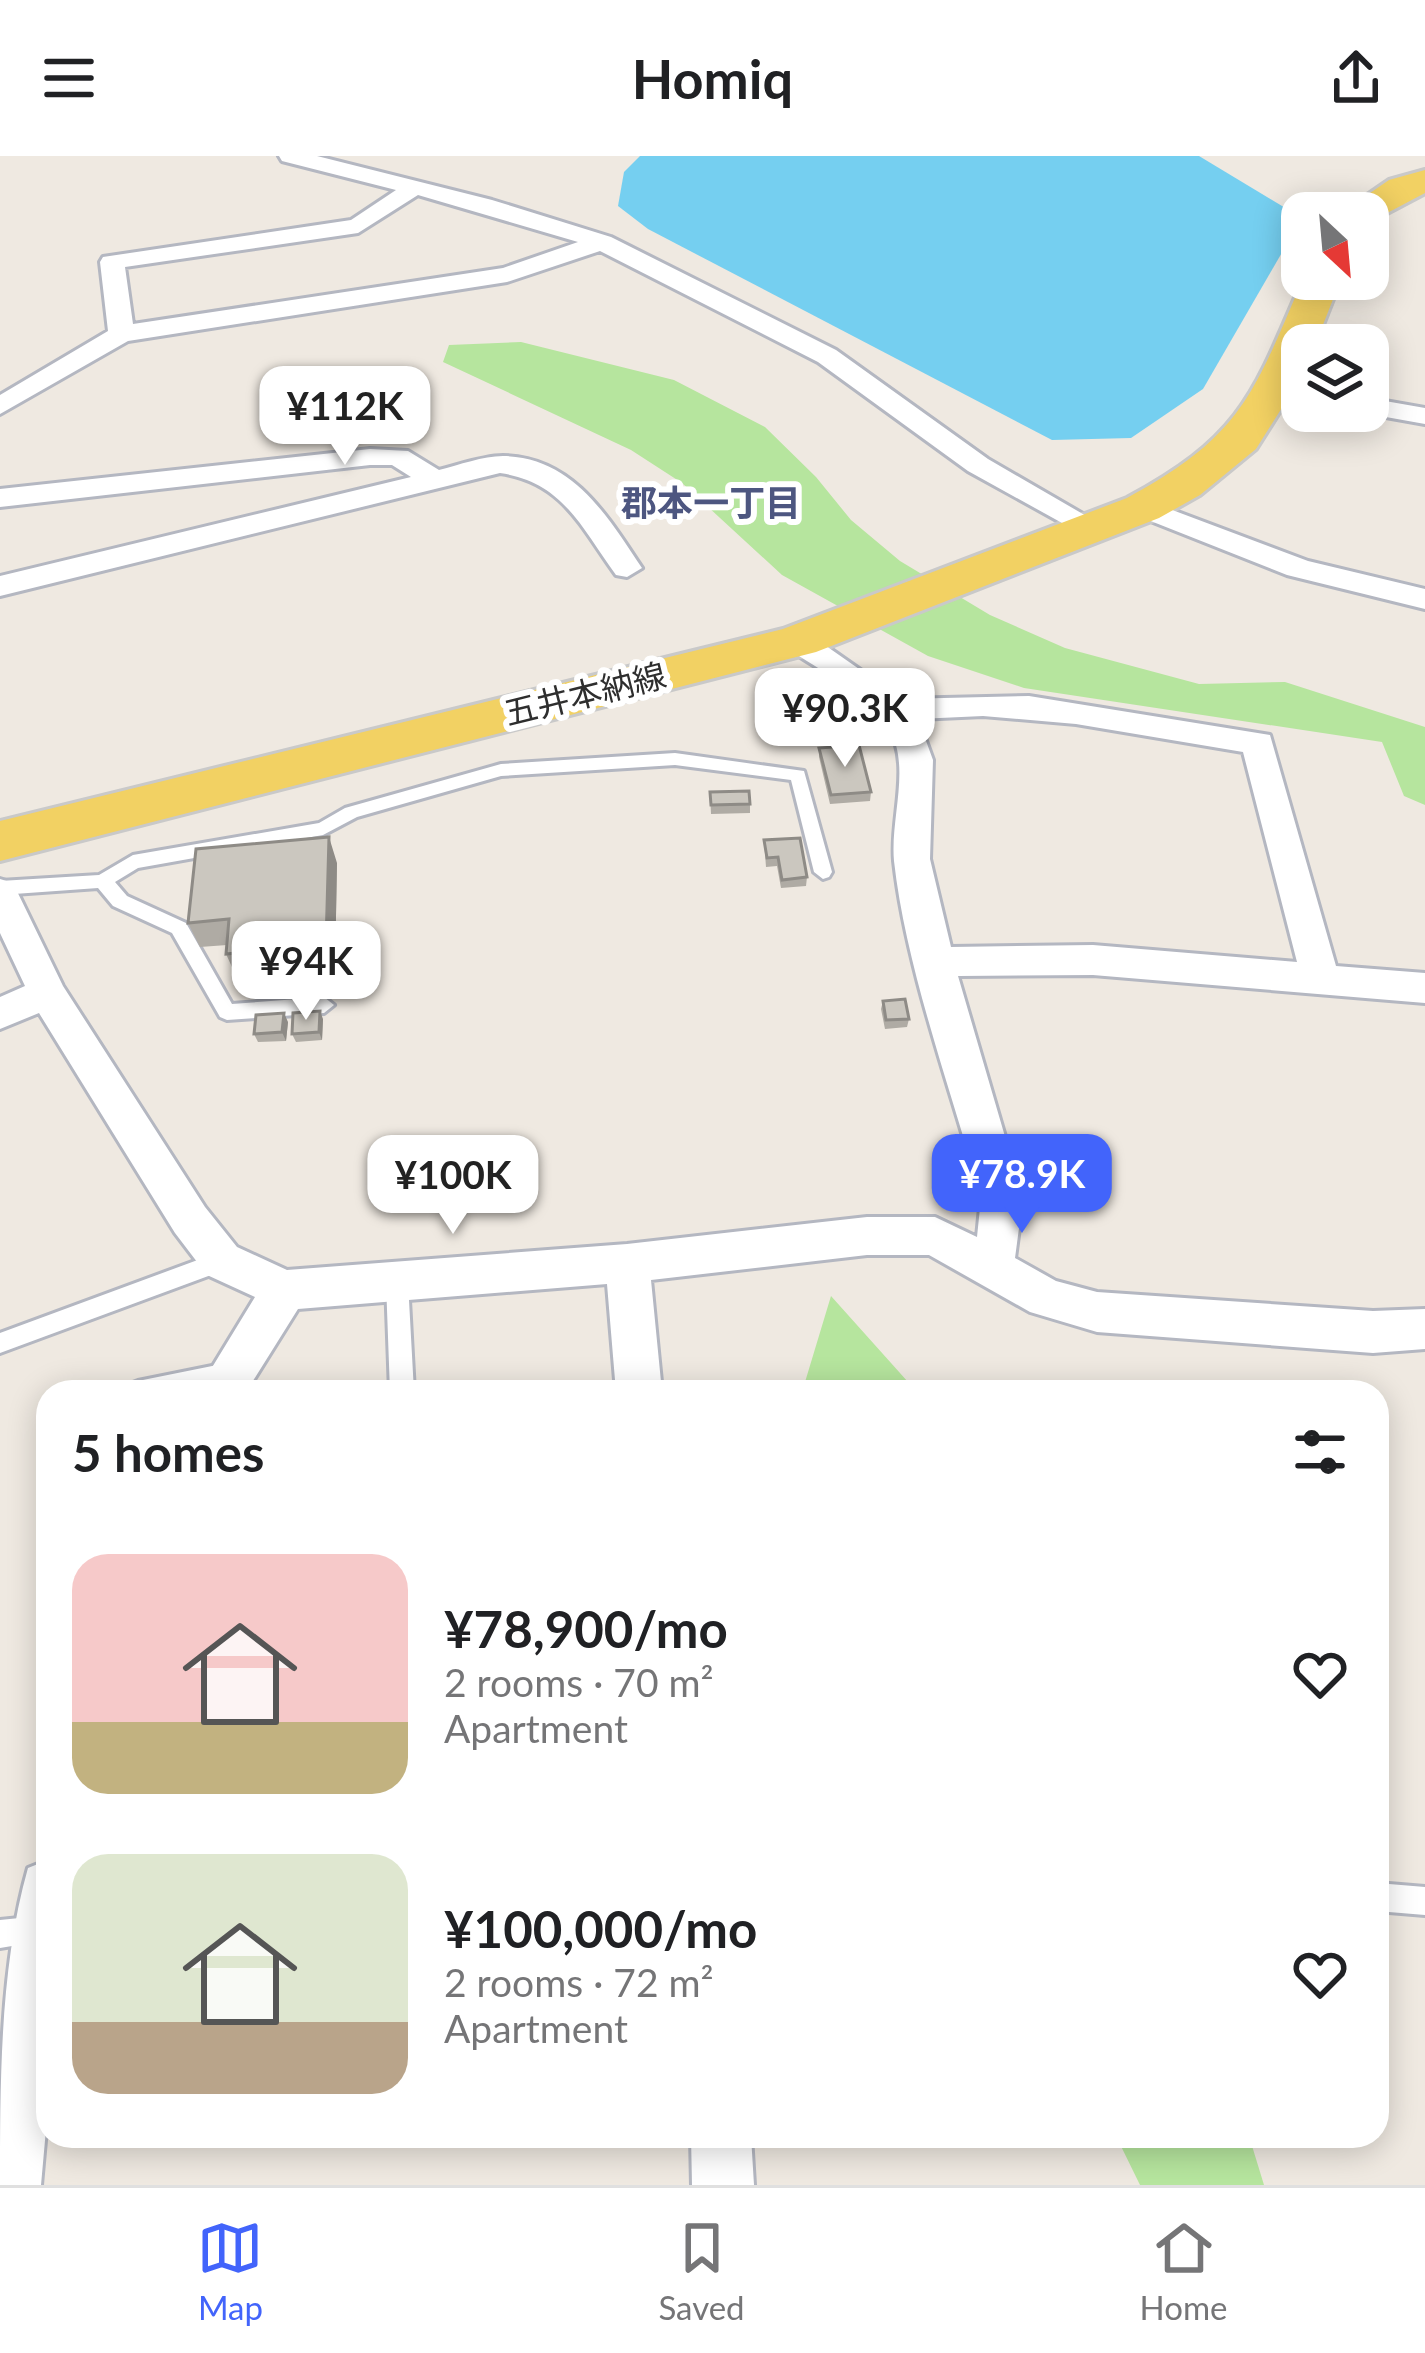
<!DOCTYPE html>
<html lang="en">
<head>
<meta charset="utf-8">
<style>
	body { margin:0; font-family:Lato,"Noto Sans JP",sans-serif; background:#f2f2f2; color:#202124; height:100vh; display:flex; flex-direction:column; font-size:45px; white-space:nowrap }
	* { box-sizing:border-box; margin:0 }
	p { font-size:39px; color:#757577 }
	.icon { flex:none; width:66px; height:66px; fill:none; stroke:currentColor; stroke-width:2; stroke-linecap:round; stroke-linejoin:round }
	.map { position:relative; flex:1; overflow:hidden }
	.side { position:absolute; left:36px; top:1224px; width:1353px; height:768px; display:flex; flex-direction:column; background:#fff; border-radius:36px; box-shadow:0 6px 30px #0003 }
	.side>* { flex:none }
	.needle { width:78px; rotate:154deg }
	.buttons { position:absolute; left:1281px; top:36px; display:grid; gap:24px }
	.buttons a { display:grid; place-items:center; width:108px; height:108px; border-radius:24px; background:#fff; box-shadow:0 6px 30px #0003; font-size:60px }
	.price { position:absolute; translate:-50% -102px; padding:0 27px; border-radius:24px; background:#fff; color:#222; font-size:39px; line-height:78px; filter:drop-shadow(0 3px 6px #0008) }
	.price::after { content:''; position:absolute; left:50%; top:72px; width:36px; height:27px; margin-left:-18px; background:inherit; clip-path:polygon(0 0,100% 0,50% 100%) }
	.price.active { background:#4264fb; color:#fff }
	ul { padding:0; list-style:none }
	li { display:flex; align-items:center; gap:36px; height:300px; padding:0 36px }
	li span { display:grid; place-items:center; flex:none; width:336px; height:240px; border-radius:36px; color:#555 }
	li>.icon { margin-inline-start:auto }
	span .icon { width:144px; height:144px; fill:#fffc; stroke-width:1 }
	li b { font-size:51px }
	h2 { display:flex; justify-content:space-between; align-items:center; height:144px; padding:0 36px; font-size:51px }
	header { display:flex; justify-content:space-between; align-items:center; height:156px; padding:0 36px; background:#fff; font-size:54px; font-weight:700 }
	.tabs { display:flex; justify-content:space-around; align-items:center; height:168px; border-top:3px solid #e0e0e0; background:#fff; font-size:33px; color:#757577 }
	.tabs a { display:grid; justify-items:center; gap:6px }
	.tabs .active { color:#4264fb }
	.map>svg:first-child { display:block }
	.green { fill:#b6e59e }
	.water { fill:#75cff0 }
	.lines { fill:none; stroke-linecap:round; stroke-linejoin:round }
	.lane-casing { stroke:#b4b7c1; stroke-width:6 }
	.street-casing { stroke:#b4b7c1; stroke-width:6 }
	.primary-casing { stroke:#c9c9c9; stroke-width:6 }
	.lane { fill:#fff; fill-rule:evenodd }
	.street { fill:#fff; fill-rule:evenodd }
	.primary { fill:#f2d163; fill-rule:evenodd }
	.wall { fill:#afaba4 }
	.shaded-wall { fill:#8e8b86 }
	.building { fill:#cbc7bf; stroke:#8e8b86; stroke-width:3 }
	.labels { text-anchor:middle; stroke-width:12; stroke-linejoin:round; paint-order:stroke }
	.far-street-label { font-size:33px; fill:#2e2e2e; stroke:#fff }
	.far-neighbourhood-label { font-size:36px; font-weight:bold; fill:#4d5680; stroke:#fff }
</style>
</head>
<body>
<header><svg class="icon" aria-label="menu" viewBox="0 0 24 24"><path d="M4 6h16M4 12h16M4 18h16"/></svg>Homiq<svg class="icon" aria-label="share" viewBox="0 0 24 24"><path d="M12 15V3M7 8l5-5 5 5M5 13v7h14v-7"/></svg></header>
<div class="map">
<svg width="1425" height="2029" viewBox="0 0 1425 2029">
	<rect width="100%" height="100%" fill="#efe9e1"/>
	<path class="green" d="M521 186 674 224 765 271 816 321 851 364 900 405 990 459 1065 492 1199 528 1285 526 1425 571V649L1404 640 1382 586 1024 532 928 500 782 419 682 327 631 294 443 206 449 189Z
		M831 1140 917 1236H802Z
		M1116 1980H1249L1264 2029H1140Z"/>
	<path class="water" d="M640 0H1199L1302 62 1203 233 1131 282 1052 284 648 73 618 50 624 16Z"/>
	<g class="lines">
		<defs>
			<path id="lane" d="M675 597 804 615 832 716 829 721 823 723 814 716 791 624 675 609 501 620 357 661 323 679 138 712 115 726 127 740 186 767 232 848 324 841 334 849 324 857 227 864 220 861 172 777 113 750 98 732 0 739V725L99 719 133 699 319 667 345 652 501 608Z
				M222 1095 230 1098 233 1105 230 1112 0 1197V1177Z
				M397 1116 405 1119 408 1126 414 1236H390L386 1126 389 1119Z
				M232 1206 240 1209 243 1217 240 1225C203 1238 165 1236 126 1236L130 1228 138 1225Z
				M1377 1727 1425 1731V1759L1377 1755Z
				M39 1760 48 1764V1784L0 1792V1764Z"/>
			<path id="street" d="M279 0H317L492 44 611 81 836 194 988 303 1107 372 1102 378H1082L968 315 818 206 600 95 507 126 128 185 0 258V239L108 175 100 106 103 101 351 64 396 34 282 5ZM418 39 578 86 503 112 133 168 125 111 358 77Z
				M1275 227 1302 231V247L1265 241 1262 235Z
				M1368 242 1425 252V268L1358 256 1368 255Z
				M370 293 408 295 439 314C459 309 483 300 503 300 573 301 607 360 642 412L627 421 616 419C581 371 563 326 500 317L0 440V420L411 321 392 309H370L0 351V333Z
				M1143 343 1308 405 1425 433V453L1287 419 1133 358 1128 352Z
				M798 475 809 478 902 543 1029 540 1270 579 1336 810 1425 817V847L1093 819 958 820 1023 1042 1015 1102 1056 1125 1097 1136 1373 1155 1425 1153V1193L1373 1197 1097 1176 1030 1156 929 1099H867L651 1124 662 1236H616L607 1128 298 1153 246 1236H197L255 1141 207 1119 175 1077 39 857 0 873V841L25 830 0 777V723L13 727 63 830 205 1051 237 1091 287 1114 627 1088 867 1061H935L977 1081 981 1042C952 936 906 813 894 705 890 661 912 610 888 570 868 537 818 514 787 492L782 485 787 478ZM983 560 1076 568 1243 596 1297 806 1093 789 951 791 930 703 933 604 918 563Z
				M48 1704V1951L41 2029H0C0 1925 0 1810 28 1712Z
				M691 1980H751L754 2029H692Z"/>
			<path id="primary" d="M1425 14V37L1372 65 1368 66V57H1341L1389 24Z
				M1303 123H1341L1315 189H1302V220L1256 293 1200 339 1159 362 816 496 0 705V665L783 473 1127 342C1242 280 1253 239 1303 123Z"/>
		</defs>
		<use href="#lane" class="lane-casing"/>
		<use href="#street" class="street-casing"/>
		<use href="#primary" class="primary-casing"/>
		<use href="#lane" class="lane"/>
		<use href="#street" class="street"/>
		<use href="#primary" class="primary"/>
	</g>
	<path class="wall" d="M819 592 871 636 870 645 830 648 819 601Z
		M710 636 750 648V657L711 658Z
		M764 684 807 721 806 730 781 732 777 710 766 711Z
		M337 707 335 812 237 822 226 798 227 789 200 791 188 767Z
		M883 845 909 863 907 871 885 873 881 853Z
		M323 863 322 884 296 886 292 878Z
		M288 866 286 885 258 886 254 878Z"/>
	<path class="shaded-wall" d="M329 681 337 707 335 812 326 788Z
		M320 855 323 863 322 884 319 876Z
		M284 857 288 866 286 885 282 876Z"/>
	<path class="building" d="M859 589 871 636 831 639 819 592Z
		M749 635 750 648 711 649 710 636Z
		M329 681 326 788 226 798 229 763 188 767 196 693Z
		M800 682 807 721 782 724 778 701 767 702 764 684Z
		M905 843 909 863 886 864 883 845Z
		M320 855 319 876 292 878 293 857Z
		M284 857 282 876 254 878 256 859Z"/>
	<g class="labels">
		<g class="far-street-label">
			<text transform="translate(585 538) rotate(-14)" y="12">五井本納線</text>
		</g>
		<g class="far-neighbourhood-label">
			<text x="711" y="360">郡本一丁目</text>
		</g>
	</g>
</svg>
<div class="buttons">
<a><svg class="needle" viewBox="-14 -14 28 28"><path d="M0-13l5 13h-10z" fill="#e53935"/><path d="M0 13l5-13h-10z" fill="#757577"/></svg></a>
<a><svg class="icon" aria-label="layers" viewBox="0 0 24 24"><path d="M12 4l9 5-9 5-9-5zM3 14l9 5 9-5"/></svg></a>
</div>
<b class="price" style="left:345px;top:312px">¥112K</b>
<b class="price" style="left:845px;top:614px">¥90.3K</b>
<b class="price" style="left:306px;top:867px">¥94K</b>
<b class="price active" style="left:1022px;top:1080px">¥78.9K</b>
<b class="price" style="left:453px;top:1081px">¥100K</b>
<section class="side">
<h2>5 homes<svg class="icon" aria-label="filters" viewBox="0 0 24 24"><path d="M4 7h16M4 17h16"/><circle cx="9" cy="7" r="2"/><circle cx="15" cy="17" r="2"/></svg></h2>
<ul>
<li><span style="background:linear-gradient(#f6c9c9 70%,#c2b280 0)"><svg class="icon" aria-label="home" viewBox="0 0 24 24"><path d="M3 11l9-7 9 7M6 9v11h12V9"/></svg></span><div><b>¥78,900/mo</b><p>2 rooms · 70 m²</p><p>Apartment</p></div><svg class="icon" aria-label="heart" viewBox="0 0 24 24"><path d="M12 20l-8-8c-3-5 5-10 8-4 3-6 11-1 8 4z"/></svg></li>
<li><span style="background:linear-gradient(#dfe7d0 70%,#b9a48a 0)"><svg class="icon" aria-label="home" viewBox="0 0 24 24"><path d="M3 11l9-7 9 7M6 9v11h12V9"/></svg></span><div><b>¥100,000/mo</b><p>2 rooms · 72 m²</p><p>Apartment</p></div><svg class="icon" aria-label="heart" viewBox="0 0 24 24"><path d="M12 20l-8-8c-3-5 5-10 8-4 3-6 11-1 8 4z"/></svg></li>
</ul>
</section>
</div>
<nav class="tabs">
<a class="active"><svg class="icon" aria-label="map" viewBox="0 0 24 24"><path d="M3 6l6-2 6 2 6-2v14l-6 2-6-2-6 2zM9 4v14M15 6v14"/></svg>Map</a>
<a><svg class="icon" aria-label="saved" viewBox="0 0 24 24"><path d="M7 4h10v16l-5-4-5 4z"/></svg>Saved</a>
<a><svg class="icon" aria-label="home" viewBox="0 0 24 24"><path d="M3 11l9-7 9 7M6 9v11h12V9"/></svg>Home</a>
</nav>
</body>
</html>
